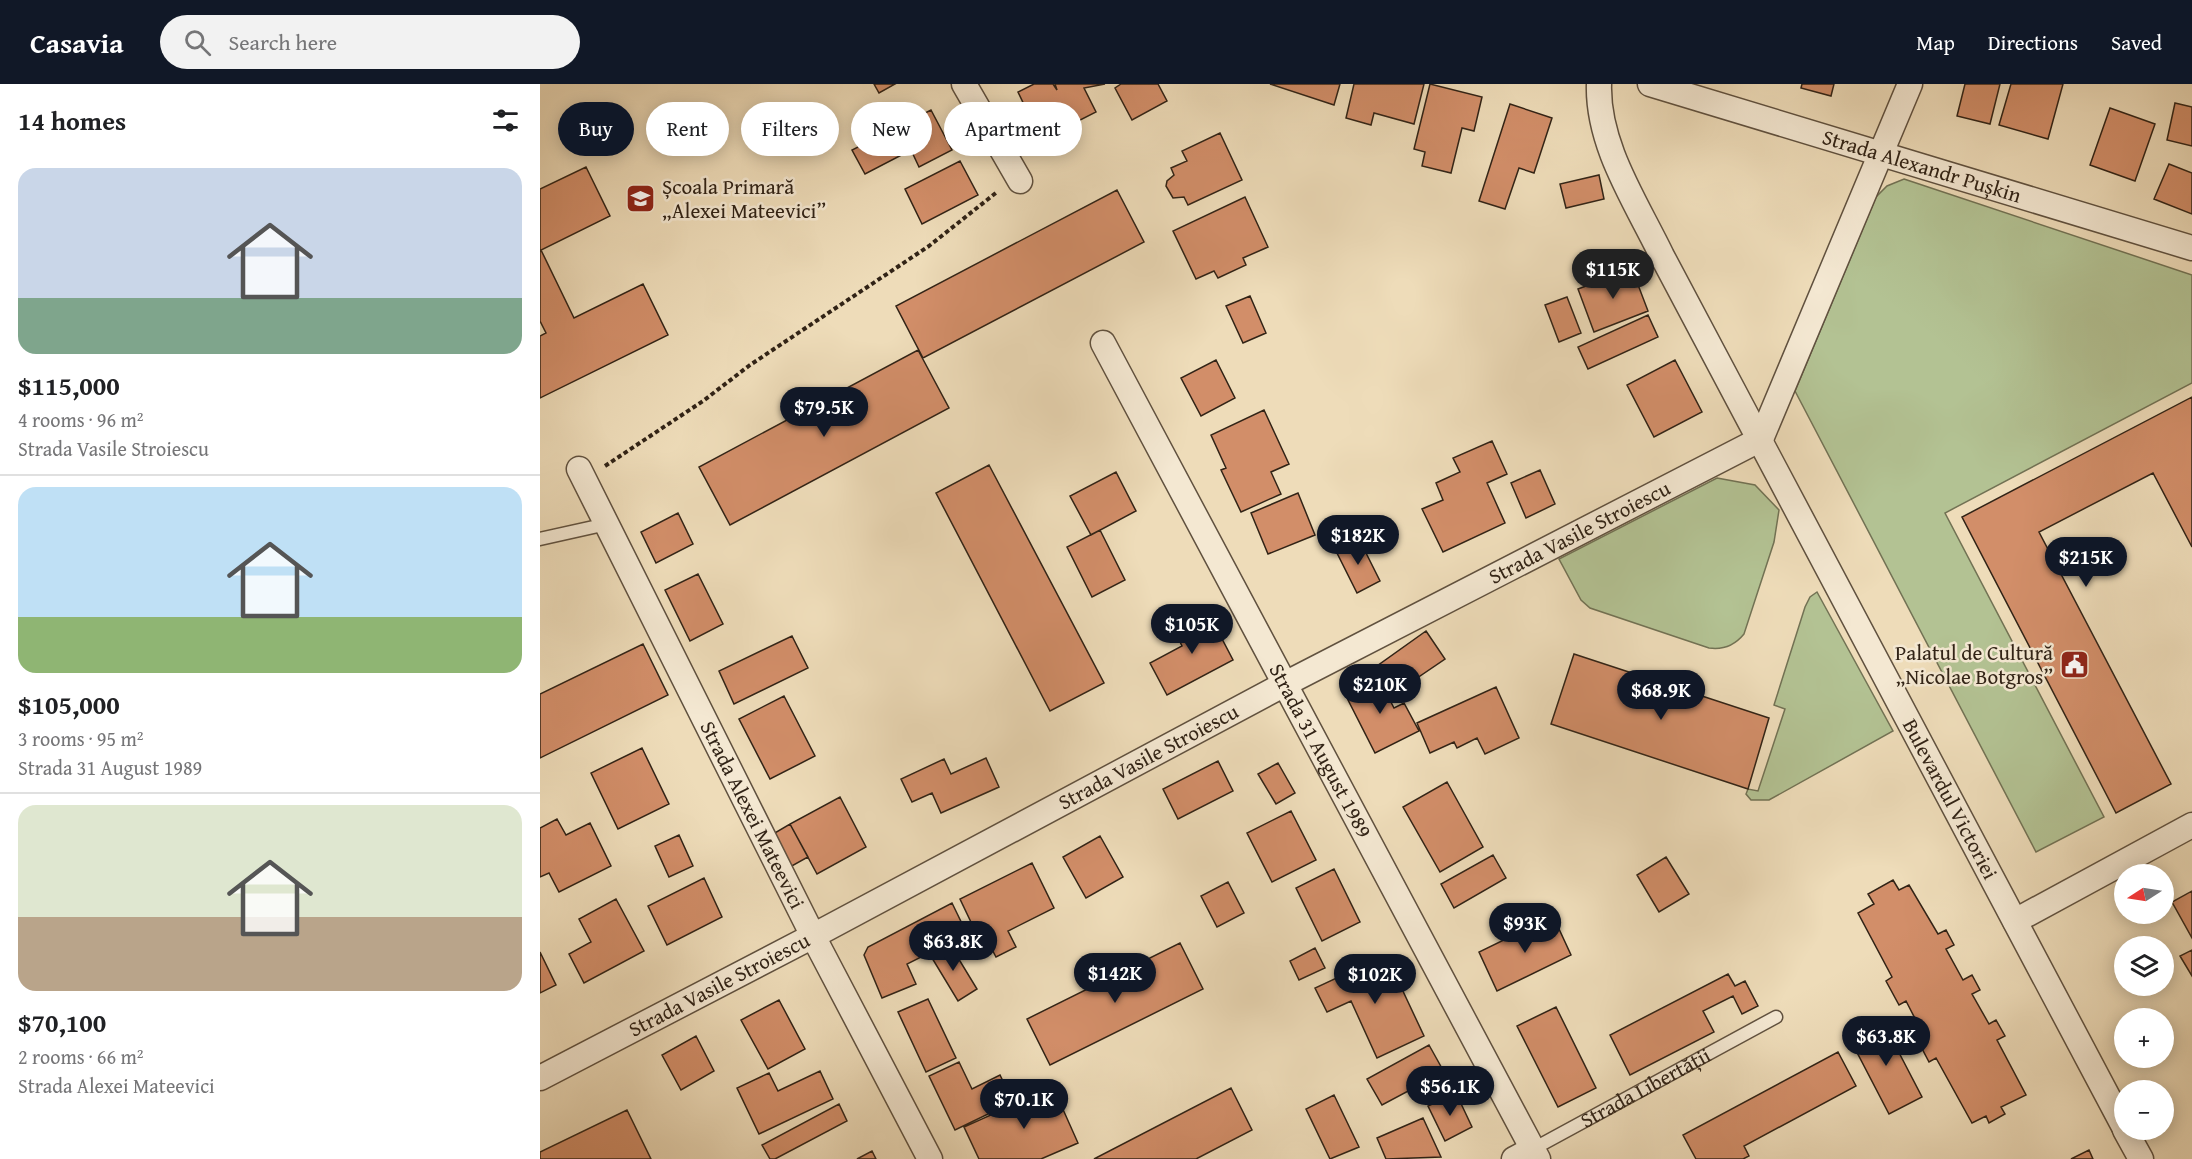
<!DOCTYPE html>
<html lang="en">
<head>
<meta charset="utf-8">
<style>
	body { margin:0; font-family:"Gentium Book Plus",serif; background:#f2f2f2; color:#202124; height:100vh; display:flex; flex-direction:column; font-size:22px; white-space:nowrap }
	* { box-sizing:border-box; margin:0 }
	p { font-size:20px; color:#757577 }
	.icon { flex:none; width:33px; height:33px; fill:none; stroke:currentColor; stroke-width:2; stroke-linecap:round; stroke-linejoin:round }
	.map { position:relative; flex:1; overflow:hidden }
	.panel { display:flex; flex-direction:column; background:#fff; width:540px }
	.panel>* { flex:none }
	.hud { position:absolute; left:18px; top:18px; width:570px; height:54px; display:flex; gap:12px }
	.needle { width:39px; rotate:258deg }
	.controls { position:absolute; left:1574px; top:780px; display:grid; gap:12px }
	.controls a { display:grid; place-items:center; width:60px; height:60px; border-radius:50%; background:#fff; box-shadow:0 3px 15px #0003; font-size:30px }
	.price { position:absolute; translate:-50% -51px; padding:0 14px; border-radius:21px; background:#111827; color:#fff; font-size:20px; line-height:39px; filter:drop-shadow(0 2px 3px #0008) }
	.price::after { content:''; position:absolute; left:50%; top:36px; width:18px; height:14px; margin-left:-9px; background:inherit; clip-path:polygon(0 0,100% 0,50% 100%) }
	.price.current { background:#222; color:#fff }
	ul { padding:0; list-style:none }
	li { display:grid; align-content:center; gap:12px; height:318px; padding:0 18px }
	li+li { border-top:2px solid #e0e0e0 }
	li span { display:grid; place-items:center; height:186px; border-radius:18px; color:#555 }
	li>.icon { margin-inline-start:auto }
	span .icon { width:108px; height:108px; fill:#fffc; stroke-width:1 }
	li b { font-size:26px }
	h2 { display:flex; justify-content:space-between; align-items:center; height:72px; padding:0 18px; font-size:26px }
	.chip { padding:0 21px; border-radius:27px; background:#fff; box-shadow:0 3px 15px #0003; font-size:21px; line-height:54px }
	.chip.current { background:#111827; color:#fff }
	header { display:flex; align-items:center; gap:36px; box-sizing:border-box; height:84px; padding:0 30px; background:#111827; color:#fff }
	header strong { font-size:28px }
	nav { display:flex; gap:33px; margin-inline-start:auto; font-size:21px }
	.search { width:420px; height:54px; background:#f2f2f2; display:flex; align-items:center; gap:15px; box-sizing:border-box; padding:0 21px; border-radius:33px; color:#757577; font-size:22px }
	main { display:flex; flex:1; min-height:0 }
	.map>svg:first-child { display:block }
	.green { fill:#b3c293; stroke:#727254; stroke-width:1.5 }
	.building { fill:#d28e69; stroke:#312316; stroke-width:1.5 }
	.lines { fill:none; stroke-linecap:round; stroke-linejoin:round }
	.lane-casing { stroke:#60513f; stroke-width:15 }
	.street-casing { stroke:#60513f; stroke-width:27 }
	.path { stroke:#312316; stroke-width:4; stroke-dasharray:4.5 3; stroke-linecap:butt }
	.lane { stroke:#f4e8d2; stroke-width:12 }
	.street { stroke:#f4e8d2; stroke-width:24 }
	.labels { text-anchor:middle; stroke-width:5; stroke-linejoin:round; paint-order:stroke }
	.street-label { font-size:21px; fill:#312316; stroke:#f4e8d2 }
	.poi-label { font-size:21px; fill:#312316; stroke:#f4e8d2; text-anchor:start }
</style>
</head>
<body>
<header>
<strong>Casavia</strong>
<div class="search"><svg class="icon" aria-label="search" viewBox="0 0 24 24"><circle cx="10" cy="10" r="6"/><path d="M15 15l6 6"/></svg>Search here</div>
<nav><a>Map</a><a>Directions</a><a>Saved</a></nav>
</header>
<main>
<section class="panel">
<h2>14 homes<svg class="icon" aria-label="filters" viewBox="0 0 24 24"><path d="M4 7h16M4 17h16"/><circle cx="9" cy="7" r="2"/><circle cx="15" cy="17" r="2"/></svg></h2>
<ul>
<li><span style="background:linear-gradient(#c9d6e8 70%,#7fa58c 0)"><svg class="icon" aria-label="home" viewBox="0 0 24 24"><path d="M3 11l9-7 9 7M6 9v11h12V9"/></svg></span><div><b>$115,000</b><p>4 rooms · 96 m²</p><p>Strada Vasile Stroiescu</p></div></li>
<li><span style="background:linear-gradient(#bfe0f5 70%,#8fb573 0)"><svg class="icon" aria-label="home" viewBox="0 0 24 24"><path d="M3 11l9-7 9 7M6 9v11h12V9"/></svg></span><div><b>$105,000</b><p>3 rooms · 95 m²</p><p>Strada 31 August 1989</p></div></li>
<li><span style="background:linear-gradient(#dfe7d0 60%,#b9a48a 0)"><svg class="icon" aria-label="home" viewBox="0 0 24 24"><path d="M3 11l9-7 9 7M6 9v11h12V9"/></svg></span><div><b>$70,100</b><p>2 rooms · 66 m²</p><p>Strada Alexei Mateevici</p></div></li>
</ul>
</section>
<div class="map">
<svg width="1652" height="1075" viewBox="0 0 1652 1075">
	<rect width="100%" height="100%" fill="#eedcb9"/>
	<filter id="stains"><feTurbulence type="fractalNoise" baseFrequency=".00333" numOctaves="4"/><feColorMatrix values="0 0 0 0 .2 0 0 0 0 .09 0 0 0 0 .02 0 0 0 .5 -.17"/></filter>
	<radialGradient id="worn" r=".72"><stop offset=".6" stop-color="#630" stop-opacity="0"/><stop offset="1" stop-color="#630" stop-opacity=".3"/></radialGradient>
	<path class="green" d="M1364 95 1652 191V299L1405 429 1564 733 1496 768 1255 307 1336 113 1347 102Z
		M1177 394 1215 401 1239 426 1234 458 1204 550C1195 561 1183 566 1169 564L1050 524 1041 516 1019 475Z
		M1277 508 1353 647 1229 716H1211L1206 710 1208 705 1218 707 1245 625 1234 621 1265 523 1270 513Z"/>
	<path class="building" d="M334 0H355L339 9Z
		M494 0H513L517 6 515 0H565L544 4 556 28 501 56 478 8Z
		M581 0H618L627 17 592 36 575 4Z
		M730 0H800L794 21Z
		M814 0H884L874 40 834 29 831 41 806 34Z
		M890 0 942 13 934 47 922 44 911 89 882 82 885 68 874 65Z
		M1262 0H1294L1291 12 1261 4Z
		M1425 0H1460L1450 40 1417 32Z
		M1471 0H1523L1508 55 1459 41Z
		M1635 19 1652 23V62L1627 56Z
		M970 20 1012 34 994 89 979 84 965 125 939 117Z
		M1570 24 1615 40 1595 97 1550 81Z
		M391 26 412 66 379 83 371 66 325 90 312 66Z
		M680 49 702 96 648 121 644 113 633 114 626 102 627 97 634 91 631 84 647 77 642 67Z
		M420 77 438 111 382 140 365 105Z
		M1629 80 1652 89V130L1614 115Z
		M46 83 70 132 1 166 34 234 103 200 128 251 0 314V252L6 249 0 237V105Z
		M1059 91 1064 115 1026 124 1020 100Z
		M577 106 604 158 383 274 356 222Z
		M705 113 728 163 703 174 706 181 678 194 674 187 656 195 633 147Z
		M1092 185 1108 227 1054 248 1038 205Z
		M710 212 726 249 703 259 686 222Z
		M1027 213 1041 249 1019 258 1005 221Z
		M1108 231 1118 253 1048 285 1038 263Z
		M378 266 409 324 190 441 159 383Z
		M676 276 695 314 661 332 641 294Z
		M1135 276 1162 328 1114 353 1087 301Z
		M1652 313V463L1613 389 1499 448 1631 700 1576 729 1422 433Z
		M724 326 749 380 731 388 741 410 701 428 681 386 686 384 671 351Z
		M952 357 967 390 947 399 965 439 903 468 882 425 903 416 896 399 920 388 913 374Z
		M449 381 564 599 510 627 396 409Z
		M1000 386 1015 420 986 434 971 399Z
		M576 388 596 427 551 451 530 412Z
		M758 409 775 451 728 470 711 429Z
		M138 429 153 460 116 479 101 448Z
		M560 446 585 496 552 513 527 463Z
		M819 455 840 497 817 509 796 467Z
		M158 490 183 540 150 557 125 506Z
		M668 528 693 576 627 611 610 579 642 562 634 546Z
		M886 547 905 575 855 609 837 582Z
		M252 552 268 584 194 620 179 587Z
		M103 560 128 611 0 674V610Z
		M1034 570 1229 634 1208 705 1011 640Z
		M837 591 854 624 864 619 879 647 835 669 804 608Z
		M956 603 979 654 945 670 937 654 917 664 914 658 890 669 877 639Z
		M244 612 275 672 230 695 199 635Z
		M102 664 129 720 78 745 51 689Z
		M446 674 459 703 401 729 392 709 372 718 361 695 404 675 411 690Z
		M678 677 693 707 638 735 623 705Z
		M738 679 755 709 736 720 718 690Z
		M907 698 943 763 900 788 863 723Z
		M300 713 326 763 277 790 250 740Z
		M751 727 776 776 732 798 707 749Z
		M17 735 26 751 50 739 71 782 19 808 9 789 0 793V744Z
		M250 740 268 773 250 783 233 750Z
		M139 751 153 782 129 793 115 762Z
		M560 752 583 793 546 814 523 773Z
		M953 771 966 794 914 824 901 800Z
		M1126 773 1149 810 1119 828 1097 791Z
		M492 779 514 824 468 847 476 863 456 873 446 854 440 857 420 815Z
		M794 785 820 838 782 857 756 804Z
		M164 794 182 833 127 861 108 822Z
		M1353 796 1359 806 1369 801 1398 850 1406 846 1414 861 1406 865 1423 896 1432 891 1440 906 1432 910 1449 940 1456 936 1465 952 1457 956 1486 1011 1461 1023 1465 1030 1449 1039 1446 1032 1432 1039 1396 974 1389 978 1376 953 1383 950 1366 917 1359 921 1346 897 1352 893 1318 829 1334 820 1328 810Z
		M688 798 704 829 677 843 661 812Z
		M1652 807V854L1632 818Z
		M76 815 104 867 44 899 29 870 51 858 39 835Z
		M412 819 427 850 367 880 376 900 342 914 324 871 328 863Z
		M1013 832 1031 871 957 907 939 868Z
		M409 859 437 905 418 917 389 869Z
		M640 859 663 905 510 981 487 935Z
		M775 864 785 884 759 896 750 877Z
		M1652 866V892L1640 872Z
		M0 868 16 901 0 909Z
		M846 871 884 952 837 974 811 917 787 928 775 904Z
		M1188 890 1195 902 1205 897 1218 922 1202 930 1193 912 1163 927 1174 948 1090 991 1070 951Z
		M388 915 416 974 386 988 358 928Z
		M239 916 265 965 228 985 201 936Z
		M1016 923 1056 1004 1018 1023 977 942Z
		M1342 936 1382 1013 1349 1030 1309 953Z
		M156 952 174 987 141 1006 122 971Z
		M889 961 904 988 842 1021 827 995Z
		M1298 968 1316 1002 1204 1062 1209 1072 1203 1075H1156L1143 1051Z
		M419 978 432 1005 460 991 473 1018 415 1046 389 992Z
		M280 987 293 1015 219 1050 197 1004 229 989 238 1007Z
		M513 1003 538 1059 501 1075H439L424 1043Z
		M691 1004 712 1046 656 1075H554Z
		M916 1009 932 1043 905 1057 888 1022Z
		M794 1011 819 1063 790 1075 766 1025Z
		M299 1020 307 1037 235 1075H230L222 1061Z
		M87 1026 111 1075H0V1068Z
		M883 1034 901 1073 846 1075 837 1054Z
		M1549 1066 1553 1075H1531Z
		M332 1067 336 1075H317Z"/>
	<g class="lines">
		<defs>
			<g id="lane">
				<path d="M0 455 67 440"/>
				<path id="s1" d="M993 1065 1236 933"/>
			</g>
			<g id="street">
				<path d="M424 0 480 97"/>
				<path id="s2" d="M1059 0C1057 61 1096 118 1122 172L1584 1043"/>
				<path id="s3" d="M1110 0 1652 164"/>
				<path id="s4" d="M563 259 998 1075"/>
				<path d="M1221 355 1370 0"/>
				<path id="s5" d="M39 385 273 852 390 1075"/>
				<path d="M1475 837 1652 741"/>
				<path id="s6" d="M0 994 273 852 743 601 1221 355"/>
				<path d="M1585 1046 1601 1075"/>
				<path d="M974 1075 993 1065"/>
			</g>
		</defs>
		<use href="#lane" class="lane-casing"/>
		<use href="#street" class="street-casing"/>
		<path class="path" d="M65 382 163 317 210 281 389 162 457 108"/>
		<use href="#lane" class="lane"/>
		<use href="#street" class="street"/>
	</g>
	<defs>
		<symbol id="school-square" viewBox="-11 -11 22 22"><rect x="-9" y="-9" width="18" height="18" rx="4" fill="#8f2418" stroke="#f4e8d2"/><path d="M0-5L7-2L0 1L-7-2ZM-4 1L0 2.5L4 1V4Q0 6-4 4Z" fill="#fff"/></symbol>
		<symbol id="civic-square" viewBox="-11 -11 22 22"><rect x="-9" y="-9" width="18" height="18" rx="4" fill="#8f2418" stroke="#f4e8d2"/><path d="M-.6-6.5H3V-4.5H.6V-3L4-1V1h2V6H-6V1h2V-1L-.6-3ZM-1.2 2.5V6h2.4V2.5Z" fill="#fff"/></symbol>
	</defs>
	<g fill-rule="evenodd">
		<use href="#school-square" x="84" y="98" width="33" height="33"/>
		<use href="#civic-square" x="1518" y="564" width="33" height="33"/>
	</g>
	<g class="labels">
		<g class="street-label">
			<text dy="7" stroke="none"><textPath href="#s3" startOffset="284">Strada Alexandr Pușkin</textPath></text>
			<text dy="7" stroke="none"><textPath href="#s6" startOffset="1174">Strada Vasile Stroiescu</textPath></text>
			<text dy="7" stroke="none"><textPath href="#s4" startOffset="462">Strada 31 August 1989</textPath></text>
			<text dy="7" stroke="none"><textPath href="#s6" startOffset="688">Strada Vasile Stroiescu</textPath></text>
			<text dy="7" stroke="none"><textPath href="#s2" startOffset="800">Bulevardul Victoriei</textPath></text>
			<text dy="7" stroke="none"><textPath href="#s5" startOffset="387">Strada Alexei Mateevici</textPath></text>
			<text dy="7" stroke="none"><textPath href="#s6" startOffset="202">Strada Vasile Stroiescu</textPath></text>
			<text dy="7" stroke="none"><textPath href="#s1" startOffset="128">Strada Libertății</textPath></text>
		</g>
		<g class="poi-label">
			<text x="122" y="110">Școala Primară<tspan x="122" dy="24">„Alexei Mateevici”</tspan></text>
			<text x="1513" y="576" text-anchor="end">Palatul de Cultură<tspan x="1513" dy="24">„Nicolae Botgros”</tspan></text>
		</g>
	</g>
	<rect width="100%" height="100%" filter="url(#stains)"/>
	<rect width="100%" height="100%" fill="url(#worn)"/>
</svg>
<div class="controls">
<a><svg class="needle" viewBox="-14 -14 28 28"><path d="M0-13l5 13h-10z" fill="#e53935"/><path d="M0 13l5-13h-10z" fill="#757577"/></svg></a>
<a><svg class="icon" aria-label="layers" viewBox="0 0 24 24"><path d="M12 4l9 5-9 5-9-5zM3 14l9 5 9-5"/></svg></a>
<a>+</a>
<a>−</a>
</div>
<b class="price current" style="left:1073px;top:216px">$115K</b>
<b class="price" style="left:284px;top:354px">$79.5K</b>
<b class="price" style="left:818px;top:482px">$182K</b>
<b class="price" style="left:1546px;top:504px">$215K</b>
<b class="price" style="left:652px;top:571px">$105K</b>
<b class="price" style="left:840px;top:631px">$210K</b>
<b class="price" style="left:1121px;top:637px">$68.9K</b>
<b class="price" style="left:985px;top:870px">$93K</b>
<b class="price" style="left:413px;top:888px">$63.8K</b>
<b class="price" style="left:575px;top:920px">$142K</b>
<b class="price" style="left:835px;top:921px">$102K</b>
<b class="price" style="left:1346px;top:983px">$63.8K</b>
<b class="price" style="left:910px;top:1033px">$56.1K</b>
<b class="price" style="left:484px;top:1046px">$70.1K</b>
<div class="hud">
<a class="chip current">Buy</a>
<a class="chip">Rent</a>
<a class="chip">Filters</a>
<a class="chip">New</a>
<a class="chip">Apartment</a>
</div>
</div>
</main>
</body>
</html>
